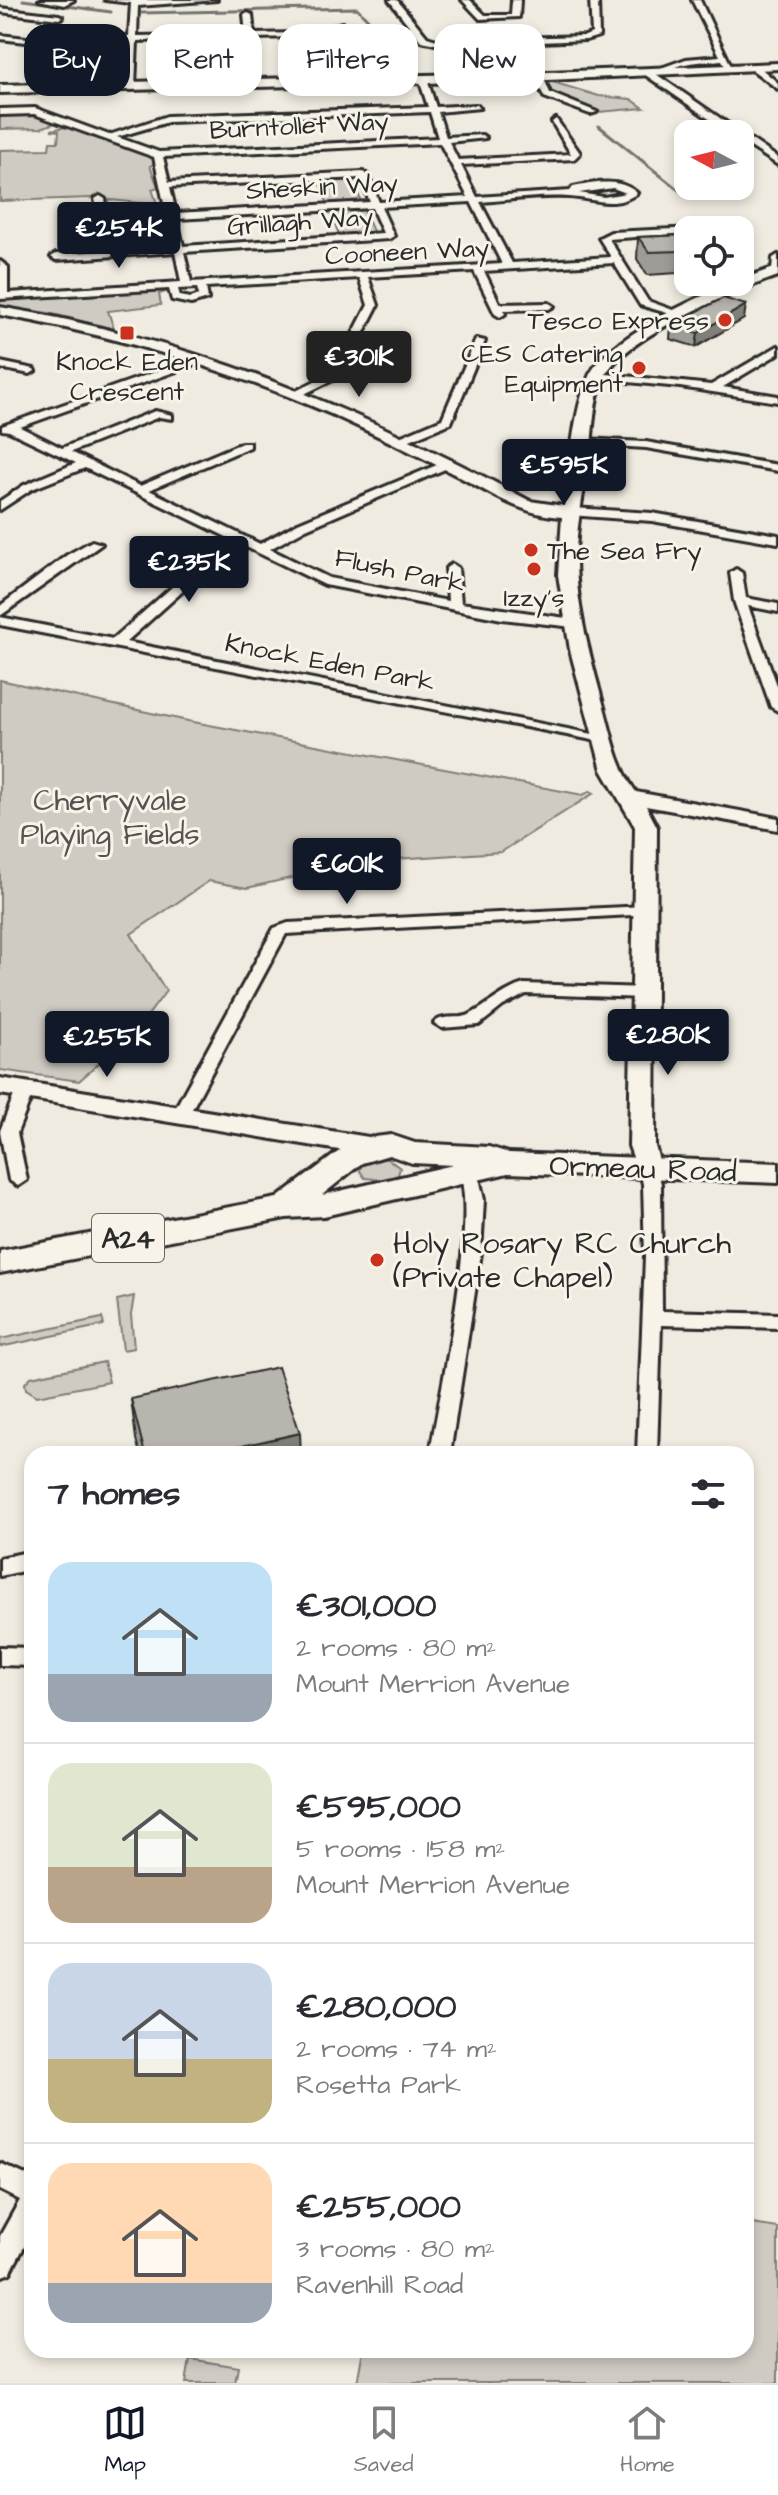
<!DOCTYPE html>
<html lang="en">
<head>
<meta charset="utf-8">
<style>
	body { margin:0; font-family:"Architects Daughter",sans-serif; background:#f7f7f7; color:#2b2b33; height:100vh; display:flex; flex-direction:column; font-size:30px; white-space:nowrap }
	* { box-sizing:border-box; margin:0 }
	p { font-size:26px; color:#7c7c81 }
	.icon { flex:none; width:44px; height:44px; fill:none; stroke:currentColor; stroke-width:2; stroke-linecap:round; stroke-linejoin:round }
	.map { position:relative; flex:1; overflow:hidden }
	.drawer { position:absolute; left:24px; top:1446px; width:730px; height:912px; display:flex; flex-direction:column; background:#fff; border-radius:24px; box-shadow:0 4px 12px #0003 }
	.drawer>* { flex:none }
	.banner { position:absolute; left:24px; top:24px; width:730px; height:72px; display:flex; gap:16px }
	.needle { width:52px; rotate:277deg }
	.tools { position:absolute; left:674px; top:120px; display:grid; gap:16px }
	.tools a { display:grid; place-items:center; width:80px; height:80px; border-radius:16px; background:#fff; box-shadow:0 4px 12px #0003; font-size:40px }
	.price { position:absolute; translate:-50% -68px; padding:0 18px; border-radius:8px; background:#111827; color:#fff; font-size:26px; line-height:52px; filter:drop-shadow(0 2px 4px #0008) }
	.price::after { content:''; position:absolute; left:50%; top:48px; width:24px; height:18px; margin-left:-12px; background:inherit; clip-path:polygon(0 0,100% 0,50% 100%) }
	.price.on { background:#222; color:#fff }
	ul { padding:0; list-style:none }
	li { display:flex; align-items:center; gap:24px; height:200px; padding:0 24px }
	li+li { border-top:2px solid #e1e1e2 }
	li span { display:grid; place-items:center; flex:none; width:224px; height:160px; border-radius:24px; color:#555 }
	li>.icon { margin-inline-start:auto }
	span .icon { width:96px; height:96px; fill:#fffc; stroke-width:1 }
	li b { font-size:34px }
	h2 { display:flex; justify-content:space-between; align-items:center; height:96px; padding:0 24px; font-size:34px }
	.tag { padding:0 28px; border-radius:24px; background:#fff; box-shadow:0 4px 12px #0003; font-size:28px; line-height:72px }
	.tag.on { background:#111827; color:#fff }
	.tab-bar { display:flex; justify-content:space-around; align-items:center; height:112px; border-top:2px solid #e1e1e2; background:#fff; font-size:22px; color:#7c7c81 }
	.tab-bar a { display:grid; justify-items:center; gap:4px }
	.tab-bar .on { color:#111827 }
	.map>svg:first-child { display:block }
	.green { fill:#cfcbc2; stroke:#7d7b76; stroke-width:2 }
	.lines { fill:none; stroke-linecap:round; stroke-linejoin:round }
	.stream { stroke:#74726e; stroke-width:3 }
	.street-casing { stroke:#2b2b2b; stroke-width:6 }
	.secondary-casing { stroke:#2b2b2b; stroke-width:6 }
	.primary-casing { stroke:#2b2b2b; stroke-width:6 }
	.street { fill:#f7f3e8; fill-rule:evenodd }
	.secondary { fill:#f7f3e8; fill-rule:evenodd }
	.primary { fill:#f7f3e8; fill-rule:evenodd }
	.wall { fill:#9e9c96; stroke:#2b2b2b; stroke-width:2 }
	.shaded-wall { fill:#817f7a; stroke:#2b2b2b; stroke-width:2 }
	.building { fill:#b8b5ae; stroke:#2b2b2b; stroke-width:2 }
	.poi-dot { fill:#c8321e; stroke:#f7f3e8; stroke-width:3 }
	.labels { text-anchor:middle; stroke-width:6; stroke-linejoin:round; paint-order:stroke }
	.far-street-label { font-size:26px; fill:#2b2b2b; stroke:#f7f3e8 }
	.far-poi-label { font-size:26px; fill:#2b2b2b; stroke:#f7f3e8; text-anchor:end }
	.shield { fill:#f7f3e8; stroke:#686764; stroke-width:2 }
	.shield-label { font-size:28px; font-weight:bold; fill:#2b2b2b }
	.park-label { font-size:30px; fill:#545351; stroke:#f7f3e8 }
	.street-label { font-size:30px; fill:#2b2b2b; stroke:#f7f3e8 }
	.poi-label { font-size:30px; fill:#2b2b2b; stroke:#f7f3e8; text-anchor:start }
</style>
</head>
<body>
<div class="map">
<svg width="778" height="2383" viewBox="0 0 778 2383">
	<rect width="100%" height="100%" fill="#efebe0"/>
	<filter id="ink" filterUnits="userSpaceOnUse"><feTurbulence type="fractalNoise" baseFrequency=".0125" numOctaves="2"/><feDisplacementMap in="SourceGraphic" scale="16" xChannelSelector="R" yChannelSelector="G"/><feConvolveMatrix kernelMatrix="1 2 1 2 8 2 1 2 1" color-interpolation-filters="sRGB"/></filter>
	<g filter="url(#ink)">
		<path class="green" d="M549 81 599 96 631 99 644 108 599 112 550 94 544 83Z
			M10 113 12 116 32 113 58 122 41 128 0 129V114Z
			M71 126 152 156 154 164 150 166 158 187 152 189 163 221 158 222 148 204 92 198 0 201V150L49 149 50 142H58L59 131 51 130Z
			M351 177 362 203 328 205 318 179Z
			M363 208 375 236 340 238 330 210Z
			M165 290 169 291 159 294 161 305 108 311 114 329 49 313 0 307V299Z
			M0 680 188 721 583 795 590 791 594 793 501 852 365 861 247 888 209 881 131 934 166 991 137 1030 79 1081 0 1070Z
			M376 1158 388 1159 400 1168 398 1175 386 1180 365 1178 360 1171 361 1166Z
			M134 1296 131 1315 134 1348 123 1350 117 1300Z
			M102 1318 104 1325 0 1347V1339Z
			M104 1362 109 1382 37 1396 26 1389 25 1383 31 1377Z
			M746 2223 778 2228V2383H357L363 2350H746Z
			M190 2359 238 2367 235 2383H186Z"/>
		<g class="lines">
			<path class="stream" d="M23 0 111 12
				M142 13 357 8 399 52 410 55
				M599 126 686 196"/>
			<defs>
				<path id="street" d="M39 0H74L64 5Z
					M105 0H217L138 6 137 36 246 34 244 15 248 13 252 15 254 34 337 32 335 25 342 23 347 36 375 59 381 80 374 82 368 62 339 36 254 38 258 83 254 85 250 83 246 38 137 41 135 86 131 88 127 86 129 41 35 43 0 39V35L35 39 129 36 131 3Z
					M389 0H397L427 37 440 41 507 38 504 33 508 31 515 38 585 36 592 33 590 0H598L599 36 586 40 517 43 535 76 539 74 543 76 550 93 597 112 590 114 544 97 535 76 528 78 509 43 440 45 421 41Z
					M462 0H470L485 15H511L512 0H520L519 17 480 19Z
					M692 0H700L733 70H727L722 60C704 62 677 61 667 73L661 68 686 59 720 56Z
					M0 8 59 15 63 17 59 19 0 12Z
					M751 65H757L778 83V89L751 69Z
					M644 70H650L778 158V165L740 140V134H731L644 74Z
					M423 77 427 79 436 107 476 105 480 108 438 112 446 137 482 135 486 138 449 142 458 160 571 154 552 122 556 119 580 153 574 159 461 165 477 197 570 191 573 187C593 183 620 177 637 193 616 210 592 198 569 197 540 195 509 200 480 202L512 263 611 257 599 238 611 232 715 227 716 230H688V233L609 239 648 301 684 314V318L640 305 614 263 484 271 500 304 549 303 554 306 549 309 503 310 505 314 500 317 495 314 474 271 368 277 378 305 341 376 296 398 291 395 292 393 333 372 368 305 359 278 206 287 208 299 191 304 172 300 169 289 0 299V261L8 267V293L181 282 175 252 56 260 51 257 56 254 173 247 169 228 94 232 89 229 101 226 95 199 100 196 105 199 110 225 168 222 154 157 34 114 0 115V109L35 108 109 135 167 116 428 107 419 79ZM430 112 438 138 159 152 117 137 168 122ZM440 143 468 197 379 202 368 175 363 172 169 182 163 157ZM360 178 370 202 176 213 170 187ZM613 188 626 193 604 197 579 193ZM471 202 502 264 191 282 184 252 389 239 394 236 381 207ZM372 208 383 233 183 246 177 219ZM197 288 199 295 191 298 180 296 178 289Z
					M778 255V274H777L772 271 773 258Z
					M476 339 485 341 451 423 405 442H397V438L442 419Z
					M778 346V354L723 387 778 396V402L680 387 597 379 592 376 597 373 711 385Z
					M198 357 203 360 202 362 20 427 62 448 155 411 172 415V419L159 417 71 452 140 486 242 443H250V447L149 490 260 544 298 523 444 462H452V466L306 529 270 549 329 578 448 601 446 568 452 564 458 568 461 603 573 619 579 623 573 627 502 619 325 585 246 547 214 563 126 642 603 736 608 737V743L0 625V617L113 639 206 557 237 542 85 468 32 489 0 510V501L24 485 76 463 9 431 2 430V426Z
					M0 362 34 369 35 371 30 374 0 368Z
					M583 439 646 442 778 465V471L646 448 579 444 577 442Z
					M573 508 652 513 778 535V543L652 521 569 515V509Z
					M92 541 102 544 0 616V606L67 555Z
					M736 569 742 573 746 598 778 604V612L748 606 778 688V711L771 707 734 601 730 573Z
					M646 906 651 908 654 911 651 914 286 934 186 1120 180 1122 171 1116 274 928 288 923Z
					M524 984 646 988 654 993 646 998 526 994 503 1006 479 1025 442 1028 434 1023C444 1013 460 1021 471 1014 490 1004 503 990 524 984Z
					M25 1084 34 1090 17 1133 27 1180 18 1186 9 1180 0 1131 16 1090Z
					M464 1157 473 1160 476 1164 484 1200 481 1253 450 1454H430C438 1402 484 1199 455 1163Z
					M648 1162 657 1168 661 1184 662 1311 778 1314V1328L661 1325 657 1454H637L645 1257 643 1184 639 1168Z
					M32 1551V1569L0 1576V1558Z
					M0 1647 32 1648V1666L0 1665Z
					M0 2163 32 2178V2232L10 2273 0 2277V2236L20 2200 0 2190Z"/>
				<path id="secondary" d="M778 63V69L548 80 0 93V85L548 72Z
					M778 267V276C734 291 637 332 609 369 594 389 594 421 591 445 586 484 576 520 576 558 576 609 591 658 604 707 612 736 617 766 636 792L778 818V830L646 806 657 827 655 1146 661 1168 657 1174 648 1177 639 1174 629 1146 635 827 602 770 570 650 558 575 562 517C522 515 491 493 456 475 415 454 373 433 331 414 224 368 115 335 0 315V307C192 339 359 409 530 501L564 506C570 469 573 407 590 374 613 331 733 279 778 267Z
					M0 1078 375 1138 384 1141 388 1147 384 1153 375 1156 0 1094Z"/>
				<path id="primary" d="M391 1135 415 1143 489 1147 509 1153 778 1163V1183L508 1173 324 1216 286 1218 0 1273V1251L277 1198 342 1149 375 1137ZM389 1155 412 1163 453 1165 322 1195 362 1163Z"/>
			</defs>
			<use href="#street" class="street-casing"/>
			<use href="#secondary" class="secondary-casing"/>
			<use href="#primary" class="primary-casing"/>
			<use href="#street" class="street"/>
			<use href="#secondary" class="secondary"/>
			<use href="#primary" class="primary"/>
		</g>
		<path class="wall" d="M688 235V270L678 273 647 275 637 259 638 237Z
			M744 319 696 347 670 339 671 325Z
			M131 1399 301 1454H140L136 1439Z"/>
		<path class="shaded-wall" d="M688 248V270L678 273 681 251Z
			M746 305 744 319 696 347 698 333Z
			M300 1433 301 1454H206Z"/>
		<path class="building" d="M688 235V248L681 251 649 252 638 237Z
			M723 298 746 305 698 333 671 325Z
			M278 1367 300 1433 206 1454H145L131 1399Z"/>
	</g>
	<g class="poi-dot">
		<circle cx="725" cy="320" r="8"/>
		<rect x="119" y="325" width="16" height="16" rx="4"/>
		<circle cx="639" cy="368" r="8"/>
		<circle cx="531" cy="550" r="8"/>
		<circle cx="534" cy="569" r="8"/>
		<circle cx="377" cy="1260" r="8"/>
	</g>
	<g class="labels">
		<g class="far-street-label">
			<text transform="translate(299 125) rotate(-3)" y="9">Burntollet Way</text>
			<text transform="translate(322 186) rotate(-3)" y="9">Sheskin Way</text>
			<text transform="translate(300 221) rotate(-4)" y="9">Grillagh Way</text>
			<text transform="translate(407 251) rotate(-3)" y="9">Cooneen Way</text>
			<text transform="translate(400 570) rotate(12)" y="9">Flush Park</text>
			<text transform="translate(330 662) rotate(11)" y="9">Knock Eden Park</text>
		</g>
		<g class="far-poi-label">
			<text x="709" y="329">Tesco Express</text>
			<text x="623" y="362">CES Catering<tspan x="623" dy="30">Equipment</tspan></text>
			<text x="127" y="370" text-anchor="middle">Knock Eden<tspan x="127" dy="30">Crescent</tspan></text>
			<text x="547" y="559" text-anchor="start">The Sea Fry</text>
			<text x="534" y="606" text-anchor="middle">Izzy's</text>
		</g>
		<rect class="shield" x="92" y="1214" width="72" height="48" rx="6"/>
		<g class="shield-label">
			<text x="128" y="1248">A24</text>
		</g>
		<g class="park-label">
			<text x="110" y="810">Cherryvale<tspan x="110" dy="34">Playing Fields</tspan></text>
		</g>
		<g class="street-label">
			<text transform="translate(643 1168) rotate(2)" y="10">Ormeau Road</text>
		</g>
		<g class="poi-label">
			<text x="393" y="1253">Holy Rosary RC Church<tspan x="393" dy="34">(Private Chapel)</tspan></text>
		</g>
	</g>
</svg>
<div class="tools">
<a><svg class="needle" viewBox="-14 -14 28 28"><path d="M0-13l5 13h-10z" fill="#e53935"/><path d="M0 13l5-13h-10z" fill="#7c7c81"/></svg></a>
<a><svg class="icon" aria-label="locate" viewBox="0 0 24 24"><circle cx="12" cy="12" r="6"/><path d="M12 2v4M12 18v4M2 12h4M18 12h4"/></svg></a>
</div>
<b class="price" style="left:119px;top:270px">€254K</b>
<b class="price on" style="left:359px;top:399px">€301K</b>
<b class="price" style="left:564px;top:507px">€595K</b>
<b class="price" style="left:189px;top:604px">€235K</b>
<b class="price" style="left:347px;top:906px">€601K</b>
<b class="price" style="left:668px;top:1077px">€280K</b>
<b class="price" style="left:107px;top:1079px">€255K</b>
<div class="banner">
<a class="tag on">Buy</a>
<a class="tag">Rent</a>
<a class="tag">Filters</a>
<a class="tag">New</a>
</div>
<section class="drawer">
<h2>7 homes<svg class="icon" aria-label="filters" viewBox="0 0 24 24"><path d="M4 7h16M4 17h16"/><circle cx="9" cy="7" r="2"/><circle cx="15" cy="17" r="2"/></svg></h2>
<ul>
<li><span style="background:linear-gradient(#bfe0f5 70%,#9aa5b1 0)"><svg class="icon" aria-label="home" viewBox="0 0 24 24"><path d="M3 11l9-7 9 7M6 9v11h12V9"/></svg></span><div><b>€301,000</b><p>2 rooms · 80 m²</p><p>Mount Merrion Avenue</p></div></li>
<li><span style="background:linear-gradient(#dfe7d0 65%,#b9a48a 0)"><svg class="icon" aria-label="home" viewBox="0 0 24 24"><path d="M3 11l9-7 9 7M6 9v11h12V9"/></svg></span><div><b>€595,000</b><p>5 rooms · 158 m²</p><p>Mount Merrion Avenue</p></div></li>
<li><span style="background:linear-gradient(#c9d6e8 60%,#c2b280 0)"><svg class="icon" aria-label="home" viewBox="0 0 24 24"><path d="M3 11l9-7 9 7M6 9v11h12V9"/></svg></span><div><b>€280,000</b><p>2 rooms · 74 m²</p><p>Rosetta Park</p></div></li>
<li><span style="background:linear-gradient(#ffd9b3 75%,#9aa5b1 0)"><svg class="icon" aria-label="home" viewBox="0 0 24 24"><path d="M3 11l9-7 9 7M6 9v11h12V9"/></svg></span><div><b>€255,000</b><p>3 rooms · 80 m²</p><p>Ravenhill Road</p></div></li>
</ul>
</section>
</div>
<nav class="tab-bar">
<a class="on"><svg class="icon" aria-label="map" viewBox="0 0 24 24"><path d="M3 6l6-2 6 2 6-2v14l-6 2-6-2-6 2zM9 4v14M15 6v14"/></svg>Map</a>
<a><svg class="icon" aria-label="saved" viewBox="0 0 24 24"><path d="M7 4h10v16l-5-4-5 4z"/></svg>Saved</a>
<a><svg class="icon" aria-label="home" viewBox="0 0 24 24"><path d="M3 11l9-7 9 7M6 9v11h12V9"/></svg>Home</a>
</nav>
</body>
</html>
